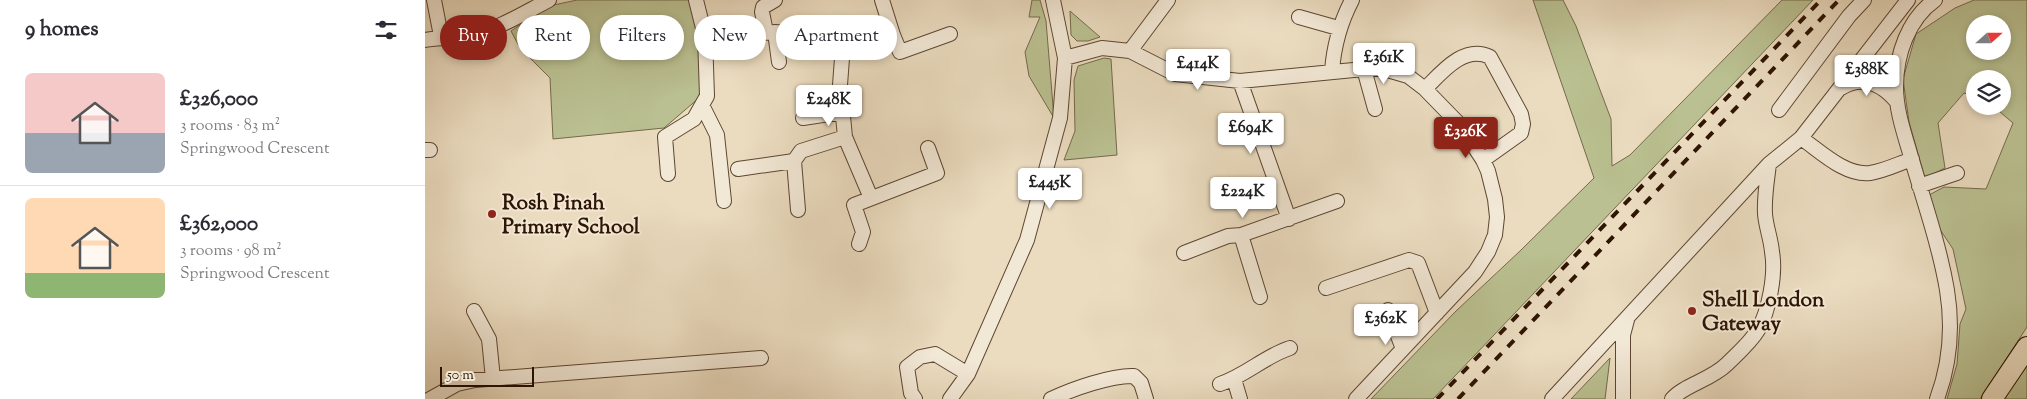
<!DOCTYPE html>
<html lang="en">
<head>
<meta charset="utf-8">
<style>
	body { margin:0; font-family:"Sorts Mill Goudy",serif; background:#f2f2f3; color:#2b2b33; height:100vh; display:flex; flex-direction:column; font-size:19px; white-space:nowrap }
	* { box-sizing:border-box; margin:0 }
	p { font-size:16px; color:#7c7c81 }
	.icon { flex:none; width:28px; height:28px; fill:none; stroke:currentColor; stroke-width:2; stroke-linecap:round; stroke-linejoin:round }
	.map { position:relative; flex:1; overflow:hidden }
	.sheet { display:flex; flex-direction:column; background:#fff; width:425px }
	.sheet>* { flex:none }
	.top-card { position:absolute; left:15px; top:15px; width:475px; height:45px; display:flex; gap:10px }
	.needle { width:32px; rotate:69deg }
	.controls { position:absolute; left:1541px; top:15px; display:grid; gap:10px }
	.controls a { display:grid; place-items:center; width:45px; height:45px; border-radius:50%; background:#fff; box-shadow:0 2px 8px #0003; font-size:25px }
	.scale { position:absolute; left:15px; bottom:12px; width:94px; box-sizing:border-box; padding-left:5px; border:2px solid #2e1402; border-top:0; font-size:14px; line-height:18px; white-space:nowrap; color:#2e1402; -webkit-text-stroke:4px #f2e8d6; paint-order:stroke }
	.price { position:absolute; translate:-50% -42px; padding:0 11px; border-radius:5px; background:#fff; color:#222; font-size:16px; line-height:32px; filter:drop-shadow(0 1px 2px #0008) }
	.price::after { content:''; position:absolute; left:50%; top:30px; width:15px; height:11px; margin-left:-8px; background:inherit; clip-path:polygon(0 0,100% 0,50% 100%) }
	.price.active { background:#8f2418; color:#fff }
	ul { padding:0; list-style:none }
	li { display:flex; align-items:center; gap:15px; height:125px; padding:0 25px }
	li+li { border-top:1px solid #e1e1e2 }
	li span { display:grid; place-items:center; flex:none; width:140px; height:100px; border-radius:8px; color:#555 }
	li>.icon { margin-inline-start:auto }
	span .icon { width:60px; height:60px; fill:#fffc; stroke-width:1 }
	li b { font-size:21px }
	h2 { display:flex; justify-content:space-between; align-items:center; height:60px; padding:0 25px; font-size:21px }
	.tag { padding:0 18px; border-radius:22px; background:#fff; box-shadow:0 2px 8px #0003; font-size:18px; line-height:45px }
	.tag.active { background:#8f2418; color:#fff }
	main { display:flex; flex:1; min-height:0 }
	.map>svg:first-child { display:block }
	.green { fill:#bac091; stroke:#746a4a; fill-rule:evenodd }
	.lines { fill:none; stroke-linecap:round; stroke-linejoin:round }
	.minor-casing { stroke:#5d4632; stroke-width:16 }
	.highway-casing { stroke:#2e1402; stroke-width:22 }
	.minor { stroke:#f2e8d6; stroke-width:14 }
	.highway { stroke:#ebdcc0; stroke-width:20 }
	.rail { stroke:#2e1402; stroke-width:4; stroke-dasharray:9 9; stroke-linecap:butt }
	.poi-dot { fill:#8f2418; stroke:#f2e8d6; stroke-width:2 }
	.labels { text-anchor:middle; stroke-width:4; stroke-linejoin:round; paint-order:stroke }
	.poi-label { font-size:21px; font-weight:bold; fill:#2e1402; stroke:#f2e8d6; text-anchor:start }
</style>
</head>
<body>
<main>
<section class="sheet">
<h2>9 homes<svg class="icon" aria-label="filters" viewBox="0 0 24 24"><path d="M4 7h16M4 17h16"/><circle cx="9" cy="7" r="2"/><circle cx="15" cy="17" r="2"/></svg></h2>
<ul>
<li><span style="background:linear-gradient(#f6c9c9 60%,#9aa5b1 0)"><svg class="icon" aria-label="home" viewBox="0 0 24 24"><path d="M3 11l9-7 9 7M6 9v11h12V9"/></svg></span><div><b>£326,000</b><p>3 rooms · 83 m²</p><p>Springwood Crescent</p></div></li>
<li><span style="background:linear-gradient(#ffd9b3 75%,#8fb573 0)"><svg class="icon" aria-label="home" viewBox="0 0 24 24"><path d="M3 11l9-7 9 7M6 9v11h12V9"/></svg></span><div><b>£362,000</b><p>3 rooms · 98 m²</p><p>Springwood Crescent</p></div></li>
</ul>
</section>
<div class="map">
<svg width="1602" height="399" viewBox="0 0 1602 399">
	<rect width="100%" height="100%" fill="#ebdcc0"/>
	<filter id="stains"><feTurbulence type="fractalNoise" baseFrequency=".004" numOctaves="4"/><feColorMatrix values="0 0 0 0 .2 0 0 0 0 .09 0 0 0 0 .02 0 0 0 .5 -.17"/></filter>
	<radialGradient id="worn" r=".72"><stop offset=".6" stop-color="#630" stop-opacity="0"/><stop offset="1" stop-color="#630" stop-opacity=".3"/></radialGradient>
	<path class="green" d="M152 0H264L269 10 278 80 274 98 239 128 128 139 125 78 95 48 86 31 124 6Z
		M607 0H615L621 21 629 118 604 76 600 52 615 17H604Z
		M1108 0H1138L1151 26 1186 119 1187 166 1205 155 1357 0H1388L1008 399H946L1031 311 1095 251 1169 178Z
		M1549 0H1602V327L1555 399H1522L1532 364 1535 324 1541 309 1528 249 1512 225 1504 195 1519 187 1561 189 1588 123 1568 106H1578V79H1550V96L1539 93 1513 123 1520 168 1500 178 1484 122 1478 79 1491 34 1530 8ZM1550 24H1578V51H1550Z
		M645 11 675 37 663 41H652L646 35Z
		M679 58 686 59 692 155 639 160 650 131 649 80 653 66Z
		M1185 358 1180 399H1146Z
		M1602 365V399H1579Z"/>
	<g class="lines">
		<defs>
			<path id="minor" d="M9 0 16 36
				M1510 0C1483 19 1471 55 1471 87 1471 108 1478 130 1484 150 1497 196 1514 243 1522 290 1528 327 1525 364 1512 399
				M874 17 913 28
				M341 32 337 12 338 7 350 0
				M350 32 354 62
				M468 35 475 52 525 34
				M280 36 350 32 373 34 418 45 449 43 468 35 457 0
				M0 40C15 37 29 39 42 36 72 30 97 14 124 0
				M418 45 415 85 420 137 446 198
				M705 51 743 0
				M640 58 677 48 705 51 750 74 815 81 939 69H959L983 76 1000 89 1035 125 1058 160 1063 171 1070 199 1072 217 1070 235 1063 252 1050 272 931 399
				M939 69 950 109
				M907 71C909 44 915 23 927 0
				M815 81 864 219
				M1416 88C1437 75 1457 84 1472 102
				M1000 89C1016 73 1039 44 1065 57L1096 114 1098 124 1096 133 1058 160
				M277 105 292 135 299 201
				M1354 110 1424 16 1439 0
				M378 118 417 112
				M1376 138C1395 151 1420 176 1445 173 1459 171 1473 164 1487 159
				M0 150H5
				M313 169 369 161
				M243 174 240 137 269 119 282 96 280 36 271 0
				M1494 186 1532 173
				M373 210 369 161 376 151 420 137
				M434 244 438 232 429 205 512 173 503 148
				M759 253 803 236 816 235
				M901 288 984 260 993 263 1012 313
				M835 297 816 235 912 201
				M963 310 978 349
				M49 311 64 339 68 379
				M809 379 815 399
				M795 384C820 376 840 356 865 348
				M5 399 32 384 50 380 336 358
				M490 399 486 393 482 367 495 357 510 354 543 374
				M525 399 543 374 602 240 635 118 640 58 628 0
				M626 399C647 389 687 375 709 376L716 383 721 399
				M1127 399 1344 164 1376 138 1483 0
				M1198 399V335L1202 320
				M1247 399C1259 385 1286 380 1302 364 1312 354 1325 343 1333 330 1344 311 1351 274 1347 252 1346 239 1341 227 1340 214 1339 197 1342 181 1344 164"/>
			<path id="highway" d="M1567 399 1602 347"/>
		</defs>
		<use href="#minor" class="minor-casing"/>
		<use href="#highway" class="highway-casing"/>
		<use href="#minor" class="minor"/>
		<use href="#highway" class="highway"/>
		<path class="rail" d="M1012 399 1396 0
			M1033 399 1414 0"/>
	</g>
	<g class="poi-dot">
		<circle cx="67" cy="214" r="5"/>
		<circle cx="1267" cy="311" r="5"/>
	</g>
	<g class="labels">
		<g class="poi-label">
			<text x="77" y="209">Rosh Pinah<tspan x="77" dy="24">Primary School</tspan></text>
			<text x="1277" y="306">Shell London<tspan x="1277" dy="24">Gateway</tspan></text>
		</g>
	</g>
	<rect width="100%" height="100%" filter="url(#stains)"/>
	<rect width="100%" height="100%" fill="url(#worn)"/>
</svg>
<div class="controls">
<a><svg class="needle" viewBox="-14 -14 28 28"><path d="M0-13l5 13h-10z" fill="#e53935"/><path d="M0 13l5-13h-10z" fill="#7c7c81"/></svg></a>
<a><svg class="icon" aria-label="layers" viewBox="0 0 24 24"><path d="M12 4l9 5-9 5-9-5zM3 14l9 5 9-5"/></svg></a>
</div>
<div class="scale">50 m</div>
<b class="price" style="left:959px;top:85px">£361K</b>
<b class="price" style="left:773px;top:91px">£414K</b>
<b class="price" style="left:1442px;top:97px">£388K</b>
<b class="price" style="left:404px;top:127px">£248K</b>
<b class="price" style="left:826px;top:155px">£694K</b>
<b class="price active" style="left:1041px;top:159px">£326K</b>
<b class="price" style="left:625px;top:210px">£445K</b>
<b class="price" style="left:818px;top:219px">£224K</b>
<b class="price" style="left:961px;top:346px">£362K</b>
<div class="top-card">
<a class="tag active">Buy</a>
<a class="tag">Rent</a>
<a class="tag">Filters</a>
<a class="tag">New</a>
<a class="tag">Apartment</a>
</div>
</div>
</main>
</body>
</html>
